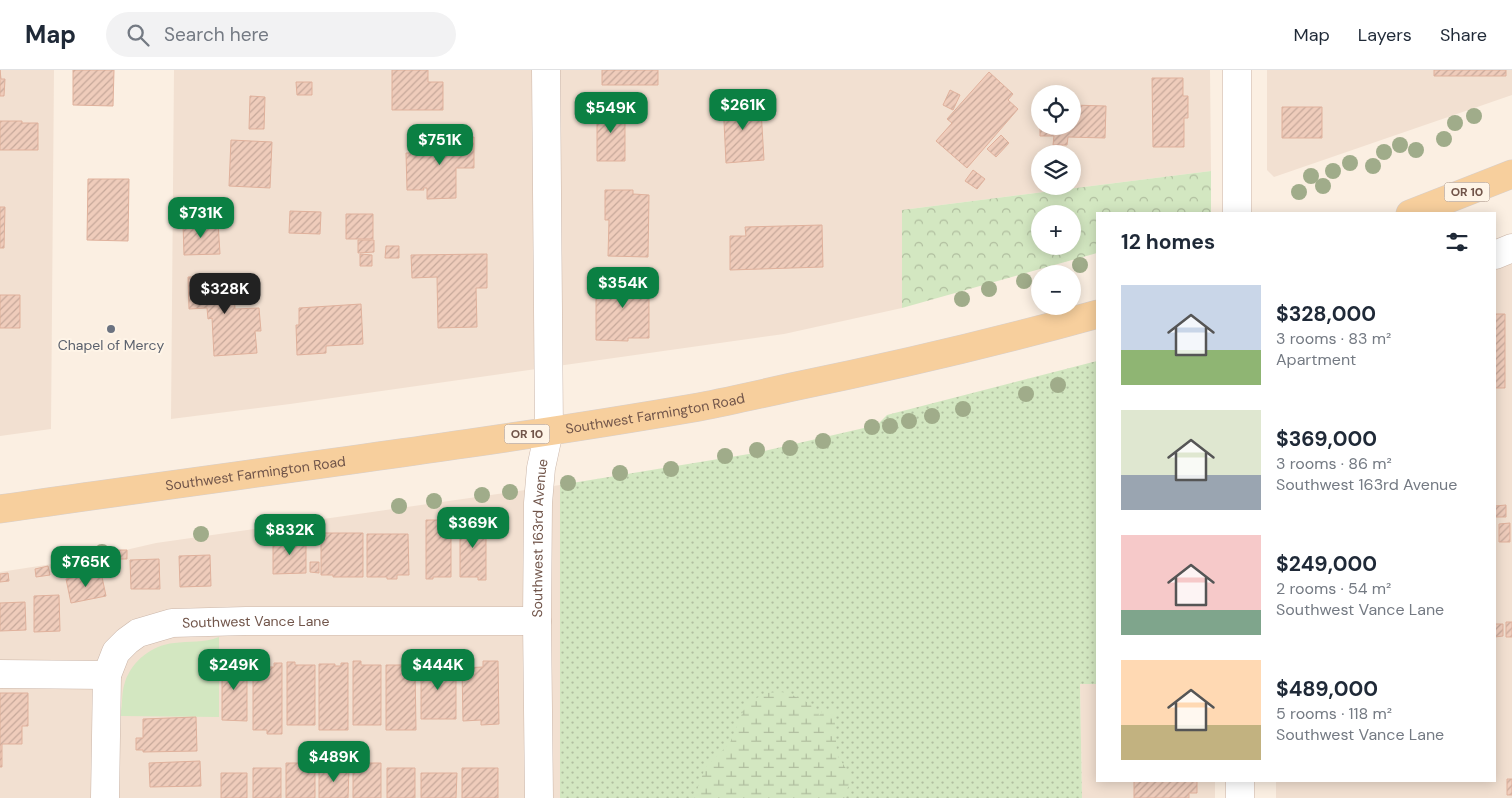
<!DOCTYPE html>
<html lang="en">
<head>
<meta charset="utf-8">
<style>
	body { margin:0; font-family:"DM Sans",sans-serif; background:#f2f2f3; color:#1f2937; height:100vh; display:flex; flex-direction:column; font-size:19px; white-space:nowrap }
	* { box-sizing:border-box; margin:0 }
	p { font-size:16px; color:#747a83 }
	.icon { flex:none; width:28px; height:28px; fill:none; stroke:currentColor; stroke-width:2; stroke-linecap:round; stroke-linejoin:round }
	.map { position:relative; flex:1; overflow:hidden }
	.sheet { position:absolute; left:1096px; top:142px; width:400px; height:570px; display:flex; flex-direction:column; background:#fff; border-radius:0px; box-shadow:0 2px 12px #0003 }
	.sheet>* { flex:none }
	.fabs { position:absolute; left:1031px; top:15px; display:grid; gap:10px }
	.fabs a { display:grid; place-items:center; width:50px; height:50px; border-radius:50%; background:#fff; box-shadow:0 2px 12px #0003; font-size:25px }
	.price { position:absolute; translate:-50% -42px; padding:0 11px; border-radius:10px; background:#0b8043; color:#fff; font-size:16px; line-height:32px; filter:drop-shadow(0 1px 2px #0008) }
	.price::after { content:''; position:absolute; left:50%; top:30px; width:15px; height:11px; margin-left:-8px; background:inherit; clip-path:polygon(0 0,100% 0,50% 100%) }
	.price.current { background:#222; color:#fff }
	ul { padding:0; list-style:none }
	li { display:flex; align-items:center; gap:15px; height:125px; padding:0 25px }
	li span { display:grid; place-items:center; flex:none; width:140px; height:100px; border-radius:0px; color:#555 }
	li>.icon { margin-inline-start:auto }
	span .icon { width:60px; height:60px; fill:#fffc; stroke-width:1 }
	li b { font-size:21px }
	h2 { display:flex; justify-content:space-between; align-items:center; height:60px; padding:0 25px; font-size:21px }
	header { display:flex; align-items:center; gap:30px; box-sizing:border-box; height:70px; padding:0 25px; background:#fff; border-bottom:1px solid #e0e1e3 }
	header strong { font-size:24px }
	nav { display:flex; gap:28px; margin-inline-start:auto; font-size:18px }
	.search { width:350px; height:45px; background:#f2f2f3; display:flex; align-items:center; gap:12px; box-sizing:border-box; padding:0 18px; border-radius:28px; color:#747a83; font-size:19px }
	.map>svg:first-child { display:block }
	.residential { fill:#f2e0d1; fill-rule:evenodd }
	.grass { fill:url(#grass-dots) }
	.forest { fill:url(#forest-crowns); fill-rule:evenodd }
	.wetland { fill:url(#wetland-marsh) }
	.park { fill:#d3e7c1 }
	.building { fill:url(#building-hatch); stroke:#e0b19c }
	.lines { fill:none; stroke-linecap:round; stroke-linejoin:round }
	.street-casing { stroke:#cbb6a9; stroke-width:29 }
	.primary-casing { stroke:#d7cfcc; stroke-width:29 }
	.street { stroke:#fff; stroke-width:28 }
	.primary { stroke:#f7cf9d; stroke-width:28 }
	.tree { fill:#a0ac8a }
	.worship-dot { fill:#6b7280; stroke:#fef4e7; stroke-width:2 }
	.labels { text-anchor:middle; stroke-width:4; stroke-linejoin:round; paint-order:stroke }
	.shield { fill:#fef4e7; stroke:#9b8579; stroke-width:1 }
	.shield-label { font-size:12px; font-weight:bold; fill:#71554a }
	.worship-label { font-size:14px; fill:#5b616d; stroke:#fef4e7 }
	.street-label { font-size:14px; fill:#71554a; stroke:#fef4e7 }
</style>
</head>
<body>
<header>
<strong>Map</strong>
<div class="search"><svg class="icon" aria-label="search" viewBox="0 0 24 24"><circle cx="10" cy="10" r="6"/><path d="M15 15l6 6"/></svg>Search here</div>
<nav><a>Map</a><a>Layers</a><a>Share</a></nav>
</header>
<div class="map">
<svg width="1512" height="728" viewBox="0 0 1512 728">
	<defs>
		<pattern id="grass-dots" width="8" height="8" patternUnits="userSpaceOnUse" patternTransform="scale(1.25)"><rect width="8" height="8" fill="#d3e7c1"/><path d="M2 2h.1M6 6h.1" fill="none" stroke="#b0be9f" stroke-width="1.8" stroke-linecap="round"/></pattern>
		<pattern id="forest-crowns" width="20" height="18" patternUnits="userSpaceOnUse" patternTransform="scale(1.25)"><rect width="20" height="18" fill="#d3e7c1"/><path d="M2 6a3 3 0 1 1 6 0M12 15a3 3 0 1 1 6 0" fill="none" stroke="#b0be9f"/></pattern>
		<pattern id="wetland-marsh" width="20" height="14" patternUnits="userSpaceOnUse" patternTransform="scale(1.25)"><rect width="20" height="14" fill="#d3e7c1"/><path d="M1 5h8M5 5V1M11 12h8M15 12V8" fill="none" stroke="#b0be9f"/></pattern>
		<pattern id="building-hatch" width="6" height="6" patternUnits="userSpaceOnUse" patternTransform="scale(1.25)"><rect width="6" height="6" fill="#efccbb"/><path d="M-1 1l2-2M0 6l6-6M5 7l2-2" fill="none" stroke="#c6a89a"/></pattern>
	</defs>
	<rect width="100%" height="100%" fill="#fbefe2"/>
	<path class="residential" d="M0 0H54L51 359 0 366Z
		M174 0H1210L1211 101 902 140V238L784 264 290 334 171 349ZM1040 24H1072V56H1040ZM1040 84H1072V116H1040Z
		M1267 0H1512V25L1274 107 1267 100Z
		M1512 181V728H1276V711H1495V187Z
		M560 415V728H0V502L91 488 156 473Z
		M1080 614H1097L1098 711H1215V728H1082Z"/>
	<path class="grass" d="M1097 291 1098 614H1080L1082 728H560V415L755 383 877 355 887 345Z"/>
	<path class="forest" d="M1211 101V144H1098L1097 183 902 238V140ZM1040 144H1072V176H1040Z"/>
	<path class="wetland" d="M766 623C772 623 780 621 786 623 797 627 817 634 819 646L824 638 834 641 837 685 851 706 845 728H694L705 698 730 673 746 634Z"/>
	<path class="park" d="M219 567V647L120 646C123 635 121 623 125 612 132 591 152 575 174 573 189 571 204 573 219 567Z"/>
	<path class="building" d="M0 0 1 9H5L4 26H0Z
		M73 0H114L113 36 73 35Z
		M392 0H428V12H443V40H392Z
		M602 0H658V15H602Z
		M1434 0H1506V6H1434Z
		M989 2 1013 24 1008 30 1018 39 967 98 936 71 952 53 947 49Z
		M1152 8H1183V26H1188V48H1184V77H1153Z
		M296 12H312V25H297Z
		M950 20 960 25 953 40 943 35Z
		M250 26 265 27 264 59H249Z
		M758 29 759 40 761 39 764 90 726 93 723 31Z
		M1072 35 1106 36 1105 68 1068 67 1067 75H1053L1054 66H1040V56H1072Z
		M1282 37H1322V68H1282Z
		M597 38H625V91H597Z
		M0 51H22V53H38V80H0Z
		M1001 65 1009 73 996 87 987 79Z
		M435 67H474V98H456V128L427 129V118H423L424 120H407L406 83H416V79H429V84H435Z
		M231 70 272 72 270 118 229 116Z
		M973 100 985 109 977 119 965 111Z
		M88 109H129L128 171 87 170Z
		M605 120H633V124L649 125 648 187 608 186 609 150H605Z
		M0 137H5L4 178H0Z
		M290 141 321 142 320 164 289 163Z
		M346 144H373V169H346Z
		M218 152 220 184 184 185 183 154Z
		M822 155 823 197 730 200V166H746L745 157Z
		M358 170H374V182L358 183Z
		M386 176H399V188H385Z
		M360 184 372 185V196H360Z
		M487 184V218H476L477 257 438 258 437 207 412 208 411 185Z
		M233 205 235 239 259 238 261 261H255L257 283 214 286 212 248 208 249 207 238 189 239 188 207Z
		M600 207 649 208V268H628V271L596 270V220H599Z
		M0 225H20V258H0Z
		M361 234 363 274 326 276V283L297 285 296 255H299V238Z
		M1495 244H1505V318H1495Z
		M1506 435V447H1495V436Z
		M426 450H451V507H433V509H426Z
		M460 450H486V510H478V507H460Z
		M1510 453V472H1499V454Z
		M321 463H363V507H333V505H321Z
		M367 464H408L409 505H397V509H387V507H367Z
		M306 469V503L273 504V470Z
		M117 480H127V489H117Z
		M110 485 112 493 100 495 99 486Z
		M210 485 211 516 180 517 179 486Z
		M159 489 160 519H131L130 490Z
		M310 492H319V503L310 502Z
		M48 496 50 505 36 507 35 499Z
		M101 502 106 526 71 533 66 509Z
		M8 503 9 511 0 512V504Z
		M59 525 60 561 34 562V526Z
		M25 532 26 560 0 561V533Z
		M1506 552H1512V567H1506Z
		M1495 554H1503V566L1495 567Z
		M421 588H436V594H444V597H456V649H421Z
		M222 591 247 592V651L222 650Z
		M353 591H361V595H381V655H353Z
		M483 591H498L499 654 481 655V650L463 651 462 598 483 597Z
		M287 592H295V595H315V655H287Z
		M274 593H282V664H267V660H253V595L268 594V597H274Z
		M341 593H348V660H319V594H335V596H341Z
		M386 595H402V597H415L416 660H386Z
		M0 623H28V656H22V674H2V697H0Z
		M196 647 197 681 143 682V680H136V668H143V649Z
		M200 691 201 716 150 717 149 693Z
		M286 693H315V728H286Z
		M353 693H381V728H353Z
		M253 698H281V728H253Z
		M387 698H415V728H387Z
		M462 698H498V728H462Z
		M319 699H349L348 728H319Z
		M221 703H247V728H221Z
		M421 703H457L456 728H421Z
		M1507 709H1512V725H1507Z
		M1134 711H1197V723H1189V728H1134Z"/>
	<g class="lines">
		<defs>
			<g id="street">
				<path d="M1237 0V144"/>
				<path d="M1495 185 1512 178"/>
				<path d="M0 604 107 605"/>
				<path d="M1240 711V728"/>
				<path id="s1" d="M105 728 107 605 116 582 127 571 138 563 172 553 246 551H537"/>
				<path id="s2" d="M539 728 537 551 538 433 541 398 549 361 546 0"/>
			</g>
			<g id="primary">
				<path d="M1410 144 1512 104"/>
				<path id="s3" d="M0 439C233 405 467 377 699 337 730 331 761 324 792 317 895 296 997 272 1098 244"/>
			</g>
		</defs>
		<use href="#street" class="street-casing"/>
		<use href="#primary" class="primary-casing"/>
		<use href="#street" class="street"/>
		<use href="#primary" class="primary"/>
	</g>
	<g class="tree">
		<circle cx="1474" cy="46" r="8"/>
		<circle cx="1455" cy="53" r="8"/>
		<circle cx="1444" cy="69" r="8"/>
		<circle cx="1400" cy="75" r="8"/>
		<circle cx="1416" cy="80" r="8"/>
		<circle cx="1384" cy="82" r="8"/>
		<circle cx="1350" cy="93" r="8"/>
		<circle cx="1373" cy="96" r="8"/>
		<circle cx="1333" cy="101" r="8"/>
		<circle cx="1311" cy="106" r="8"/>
		<circle cx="1323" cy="116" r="8"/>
		<circle cx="1299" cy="122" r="8"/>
		<circle cx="1080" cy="195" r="8"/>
		<circle cx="1024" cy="211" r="8"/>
		<circle cx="989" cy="219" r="8"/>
		<circle cx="962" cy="229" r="8"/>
		<circle cx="1058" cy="315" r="8"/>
		<circle cx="1026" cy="324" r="8"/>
		<circle cx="963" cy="339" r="8"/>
		<circle cx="932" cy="346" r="8"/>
		<circle cx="909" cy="351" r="8"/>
		<circle cx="890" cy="356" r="8"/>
		<circle cx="872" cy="357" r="8"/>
		<circle cx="823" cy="371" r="8"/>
		<circle cx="790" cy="378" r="8"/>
		<circle cx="757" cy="380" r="8"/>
		<circle cx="725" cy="386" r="8"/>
		<circle cx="671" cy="399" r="8"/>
		<circle cx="620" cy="403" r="8"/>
		<circle cx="568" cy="413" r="8"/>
		<circle cx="510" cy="422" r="8"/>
		<circle cx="482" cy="425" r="8"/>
		<circle cx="434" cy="431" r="8"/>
		<circle cx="399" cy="436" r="8"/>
		<circle cx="201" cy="464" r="8"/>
		<circle cx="102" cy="482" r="8"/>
		<circle cx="73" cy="487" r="8"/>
	</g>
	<circle class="worship-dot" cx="111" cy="259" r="5"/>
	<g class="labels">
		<g class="shield">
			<rect x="1444.5" y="112.5" width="45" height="19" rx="4"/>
			<rect x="504.5" y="354.5" width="45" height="19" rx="4"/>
		</g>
		<g class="shield-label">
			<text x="1467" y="126">OR 10</text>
			<text x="527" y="368">OR 10</text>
		</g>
		<g class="worship-label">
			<text x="111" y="280">Chapel of Mercy</text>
		</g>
		<g class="street-label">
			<text dy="5" stroke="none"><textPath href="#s3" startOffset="662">Southwest Farmington Road</textPath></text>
			<text dy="5" stroke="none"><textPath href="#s3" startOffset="258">Southwest Farmington Road</textPath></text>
			<text dy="5" stroke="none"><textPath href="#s2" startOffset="260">Southwest 163rd Avenue</textPath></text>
			<text dy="5" stroke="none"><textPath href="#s1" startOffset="296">Southwest Vance Lane</textPath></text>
		</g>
	</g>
</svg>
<div class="fabs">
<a><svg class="icon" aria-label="locate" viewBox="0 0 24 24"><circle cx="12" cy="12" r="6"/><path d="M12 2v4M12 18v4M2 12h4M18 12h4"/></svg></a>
<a><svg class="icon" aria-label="layers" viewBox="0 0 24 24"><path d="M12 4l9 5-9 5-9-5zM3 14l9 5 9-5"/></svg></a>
<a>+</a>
<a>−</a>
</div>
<b class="price" style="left:743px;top:61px">$261K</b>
<b class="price" style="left:611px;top:64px">$549K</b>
<b class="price" style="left:440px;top:96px">$751K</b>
<b class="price" style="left:201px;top:169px">$731K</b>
<b class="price" style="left:623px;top:239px">$354K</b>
<b class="price current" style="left:225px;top:245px">$328K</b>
<b class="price" style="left:473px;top:479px">$369K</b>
<b class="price" style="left:290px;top:486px">$832K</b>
<b class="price" style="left:86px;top:518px">$765K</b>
<b class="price" style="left:234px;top:621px">$249K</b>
<b class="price" style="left:438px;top:621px">$444K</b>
<b class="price" style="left:334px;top:713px">$489K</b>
<section class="sheet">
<h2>12 homes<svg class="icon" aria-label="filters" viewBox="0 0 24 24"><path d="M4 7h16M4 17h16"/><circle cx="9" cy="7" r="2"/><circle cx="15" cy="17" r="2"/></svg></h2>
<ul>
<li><span style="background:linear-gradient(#c9d6e8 65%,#8fb573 0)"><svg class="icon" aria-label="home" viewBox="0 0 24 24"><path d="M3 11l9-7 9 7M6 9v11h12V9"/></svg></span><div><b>$328,000</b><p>3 rooms · 83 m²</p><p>Apartment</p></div></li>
<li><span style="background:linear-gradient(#dfe7d0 65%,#9aa5b1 0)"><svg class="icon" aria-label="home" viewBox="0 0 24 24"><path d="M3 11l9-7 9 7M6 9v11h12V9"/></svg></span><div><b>$369,000</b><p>3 rooms · 86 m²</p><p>Southwest 163rd Avenue</p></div></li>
<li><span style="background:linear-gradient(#f6c9c9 75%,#7fa58c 0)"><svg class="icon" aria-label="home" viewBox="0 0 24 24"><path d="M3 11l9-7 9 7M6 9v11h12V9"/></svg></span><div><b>$249,000</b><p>2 rooms · 54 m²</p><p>Southwest Vance Lane</p></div></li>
<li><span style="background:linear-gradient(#ffd9b3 65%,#c2b280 0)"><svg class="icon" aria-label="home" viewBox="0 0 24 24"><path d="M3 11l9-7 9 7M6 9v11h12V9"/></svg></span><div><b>$489,000</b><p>5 rooms · 118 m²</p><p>Southwest Vance Lane</p></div></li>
</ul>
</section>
</div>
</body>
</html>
